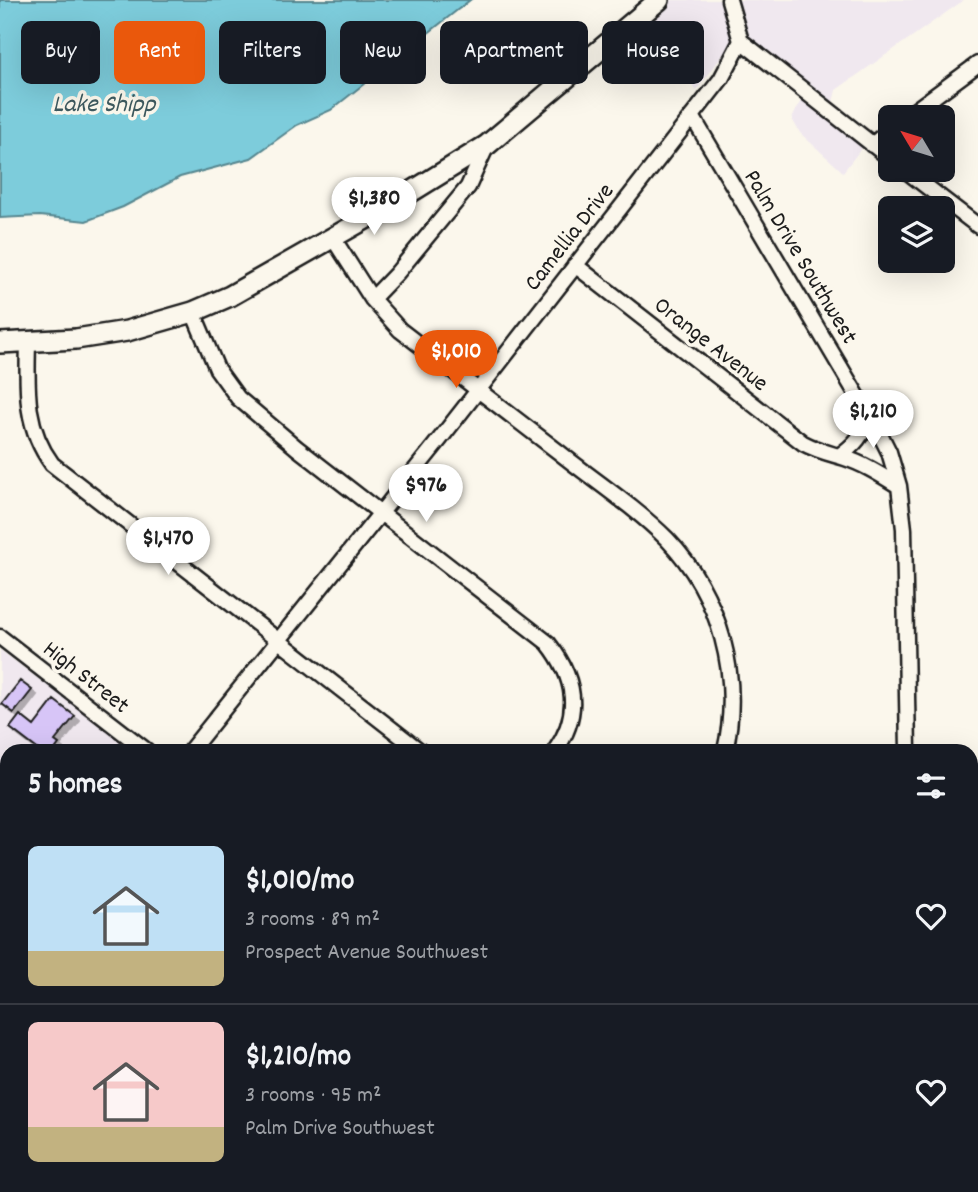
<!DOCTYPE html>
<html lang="en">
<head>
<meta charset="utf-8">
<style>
	body { margin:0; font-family:Dekko,sans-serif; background:#20242c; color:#f1f3f6; height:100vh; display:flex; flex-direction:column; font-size:26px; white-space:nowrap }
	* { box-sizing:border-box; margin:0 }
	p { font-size:23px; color:#9ea1a6 }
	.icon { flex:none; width:38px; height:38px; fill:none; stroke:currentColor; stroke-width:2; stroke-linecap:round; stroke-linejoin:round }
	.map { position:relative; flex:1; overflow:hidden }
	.details { position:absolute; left:0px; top:744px; width:978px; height:450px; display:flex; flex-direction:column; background:#171b24; border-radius:21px 21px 0 0; box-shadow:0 7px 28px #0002 }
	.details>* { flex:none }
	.top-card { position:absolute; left:21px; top:21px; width:936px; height:63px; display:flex; gap:14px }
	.needle { width:46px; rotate:308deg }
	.fabs { position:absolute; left:878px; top:105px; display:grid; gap:14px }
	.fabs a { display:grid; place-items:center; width:77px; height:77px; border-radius:10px; background:#171b24; box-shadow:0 7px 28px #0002; font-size:35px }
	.price { position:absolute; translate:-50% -60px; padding:0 16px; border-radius:24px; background:#fff; color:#222; font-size:23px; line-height:46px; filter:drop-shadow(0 2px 4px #0008) }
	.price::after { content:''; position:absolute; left:50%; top:42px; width:21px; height:16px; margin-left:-10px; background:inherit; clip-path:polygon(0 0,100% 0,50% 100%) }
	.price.active { background:#ea580c; color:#fff }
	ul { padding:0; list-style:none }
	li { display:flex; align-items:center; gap:21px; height:175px; padding:0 28px }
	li+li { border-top:2px solid #363941 }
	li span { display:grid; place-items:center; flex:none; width:196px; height:140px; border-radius:10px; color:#555 }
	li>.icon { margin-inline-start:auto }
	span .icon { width:84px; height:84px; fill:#fffc; stroke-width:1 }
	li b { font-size:30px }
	h2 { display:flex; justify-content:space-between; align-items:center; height:84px; padding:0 28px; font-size:30px }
	.pill { padding:0 24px; border-radius:10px; background:#171b24; box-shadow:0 7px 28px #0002; font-size:24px; line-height:63px }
	.pill.active { background:#ea580c; color:#fff }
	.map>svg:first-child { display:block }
	.built { fill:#f0e8ef }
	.water { fill:#7dccdb; stroke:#56868f; stroke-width:2 }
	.building { fill:#d7c5f7; stroke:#1c1c1c; stroke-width:2; filter:url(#shadow) }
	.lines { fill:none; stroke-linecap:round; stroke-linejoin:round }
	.lane-casing { stroke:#1c1c1c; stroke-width:12 }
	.street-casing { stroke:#1c1c1c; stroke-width:19 }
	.secondary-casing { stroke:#1c1c1c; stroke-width:24 }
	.lane { stroke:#fbf7ec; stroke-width:7 }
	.street { stroke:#fbf7ec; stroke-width:14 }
	.secondary { stroke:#fbf7ec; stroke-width:19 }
	.labels { text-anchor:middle; stroke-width:7; stroke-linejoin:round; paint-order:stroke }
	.street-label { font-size:24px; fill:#1c1c1c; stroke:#fbf7ec }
	.water-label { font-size:26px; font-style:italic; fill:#3e5a5f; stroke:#fbf7ec }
</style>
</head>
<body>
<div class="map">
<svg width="978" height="1192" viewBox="0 0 978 1192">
	<defs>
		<filter id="shadow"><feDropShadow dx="5" dy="5" stdDeviation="0" flood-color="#0004"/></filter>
	</defs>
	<rect width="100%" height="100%" fill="#fbf7ec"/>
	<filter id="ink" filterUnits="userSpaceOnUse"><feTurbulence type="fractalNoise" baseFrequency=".0143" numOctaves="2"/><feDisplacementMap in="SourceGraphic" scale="14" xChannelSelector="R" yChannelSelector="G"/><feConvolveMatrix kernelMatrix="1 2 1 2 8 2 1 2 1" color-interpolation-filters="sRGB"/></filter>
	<g filter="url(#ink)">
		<path class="built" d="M669 0H723L734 40 696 91 646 20Z
			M736 0H964L836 90 832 106 746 38Z
			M802 98 864 145 843 172 800 133 792 119Z
			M0 650 135 751H7V968L0 977Z"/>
		<path class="water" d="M0 0H470L331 110 297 125 251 158 180 177 123 207 86 221 40 216 0 218Z"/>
		<path class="building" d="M20 681 32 690 14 713 2 704Z
			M54 700 75 716 55 741 59 744 54 751H40L10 728 20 715 34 726Z
			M978 1144V1172L972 1180 971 1153Z
			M220 1186H247L243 1192H222L218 1188Z
			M253 1186H270L275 1190 249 1192Z
			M320 1186H345L341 1192H323L318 1188Z
			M353 1186H371L375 1190 373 1192H348Z
			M453 1186H477L473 1192H449Z
			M853 1186H879L874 1192H852L850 1190Z"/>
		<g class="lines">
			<defs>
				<path id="lane" d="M0 873 7 865
					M0 913 7 903"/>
				<path id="street" d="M729 0 741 41 891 159
					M692 116 880 434 889 452 899 486 904 529 908 751
					M906 117 978 64
					M872 145 891 129
					M905 170 978 226
					M333 238 372 299 400 330C453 371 507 412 560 453 595 481 635 507 667 539 720 594 742 677 725 751
					M575 265 803 443C818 451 829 453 845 458 864 464 881 475 899 486
					M372 299 397 273 468 187 487 145
					M193 312 217 369 238 398 297 448 548 643C575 677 582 713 555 751
					M28 342C27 387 24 426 52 464L420 751
					M839 456C855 445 863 435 869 417
					M0 637 147 751
					M190 751 440 439 721 79 741 41
					M0 995 7 986
					M0 1169 7 1175
					M22 1186 30 1192
					M181 1186 185 1192
					M404 1186 411 1192
					M931 1186 938 1192
					M795 1192 799 1186"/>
				<path id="secondary" d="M0 343 76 339 127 331 193 312 230 296 390 205 487 145 659 0"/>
			</defs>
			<use href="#lane" class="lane-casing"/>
			<use href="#street" class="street-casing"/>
			<use href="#secondary" class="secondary-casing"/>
			<use href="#lane" class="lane"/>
			<use href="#street" class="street"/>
			<use href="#secondary" class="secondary"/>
		</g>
	</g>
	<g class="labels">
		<g class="street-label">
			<text transform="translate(568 236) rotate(-52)" y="8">Camellia Drive</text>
			<text transform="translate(802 256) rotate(59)" y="8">Palm Drive Southwest</text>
			<text transform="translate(712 343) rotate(38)" y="8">Orange Avenue</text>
			<text transform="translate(87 676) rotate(38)" y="8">High Street</text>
		</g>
		<g class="water-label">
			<text x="104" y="111">Lake Shipp</text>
		</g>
	</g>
</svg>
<div class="fabs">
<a><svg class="needle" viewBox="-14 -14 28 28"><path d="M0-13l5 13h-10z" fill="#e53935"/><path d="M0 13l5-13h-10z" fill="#9ea1a6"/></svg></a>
<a><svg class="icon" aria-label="layers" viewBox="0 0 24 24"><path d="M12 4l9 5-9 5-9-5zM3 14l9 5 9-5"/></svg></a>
</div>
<b class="price" style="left:374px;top:237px">$1,380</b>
<b class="price active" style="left:456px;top:390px">$1,010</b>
<b class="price" style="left:873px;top:450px">$1,210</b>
<b class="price" style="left:426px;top:524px">$976</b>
<b class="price" style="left:168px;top:577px">$1,470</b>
<div class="top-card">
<a class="pill">Buy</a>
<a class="pill active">Rent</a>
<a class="pill">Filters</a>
<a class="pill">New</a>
<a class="pill">Apartment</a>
<a class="pill">House</a>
</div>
<section class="details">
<h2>5 homes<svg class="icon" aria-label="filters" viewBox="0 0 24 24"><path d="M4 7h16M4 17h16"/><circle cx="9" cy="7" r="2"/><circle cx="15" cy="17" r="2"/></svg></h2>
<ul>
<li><span style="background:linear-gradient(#bfe0f5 75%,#c2b280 0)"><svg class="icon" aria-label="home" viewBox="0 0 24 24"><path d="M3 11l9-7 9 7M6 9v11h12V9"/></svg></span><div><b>$1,010/mo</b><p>3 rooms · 89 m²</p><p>Prospect Avenue Southwest</p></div><svg class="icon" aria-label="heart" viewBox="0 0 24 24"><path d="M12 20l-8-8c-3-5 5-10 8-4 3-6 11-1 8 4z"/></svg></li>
<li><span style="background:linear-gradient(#f6c9c9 75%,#c2b280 0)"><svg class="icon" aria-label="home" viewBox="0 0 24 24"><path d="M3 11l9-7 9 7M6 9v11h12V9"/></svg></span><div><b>$1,210/mo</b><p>3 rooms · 95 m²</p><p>Palm Drive Southwest</p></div><svg class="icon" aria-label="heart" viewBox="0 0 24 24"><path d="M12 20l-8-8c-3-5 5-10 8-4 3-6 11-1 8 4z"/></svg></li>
</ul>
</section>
</div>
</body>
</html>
